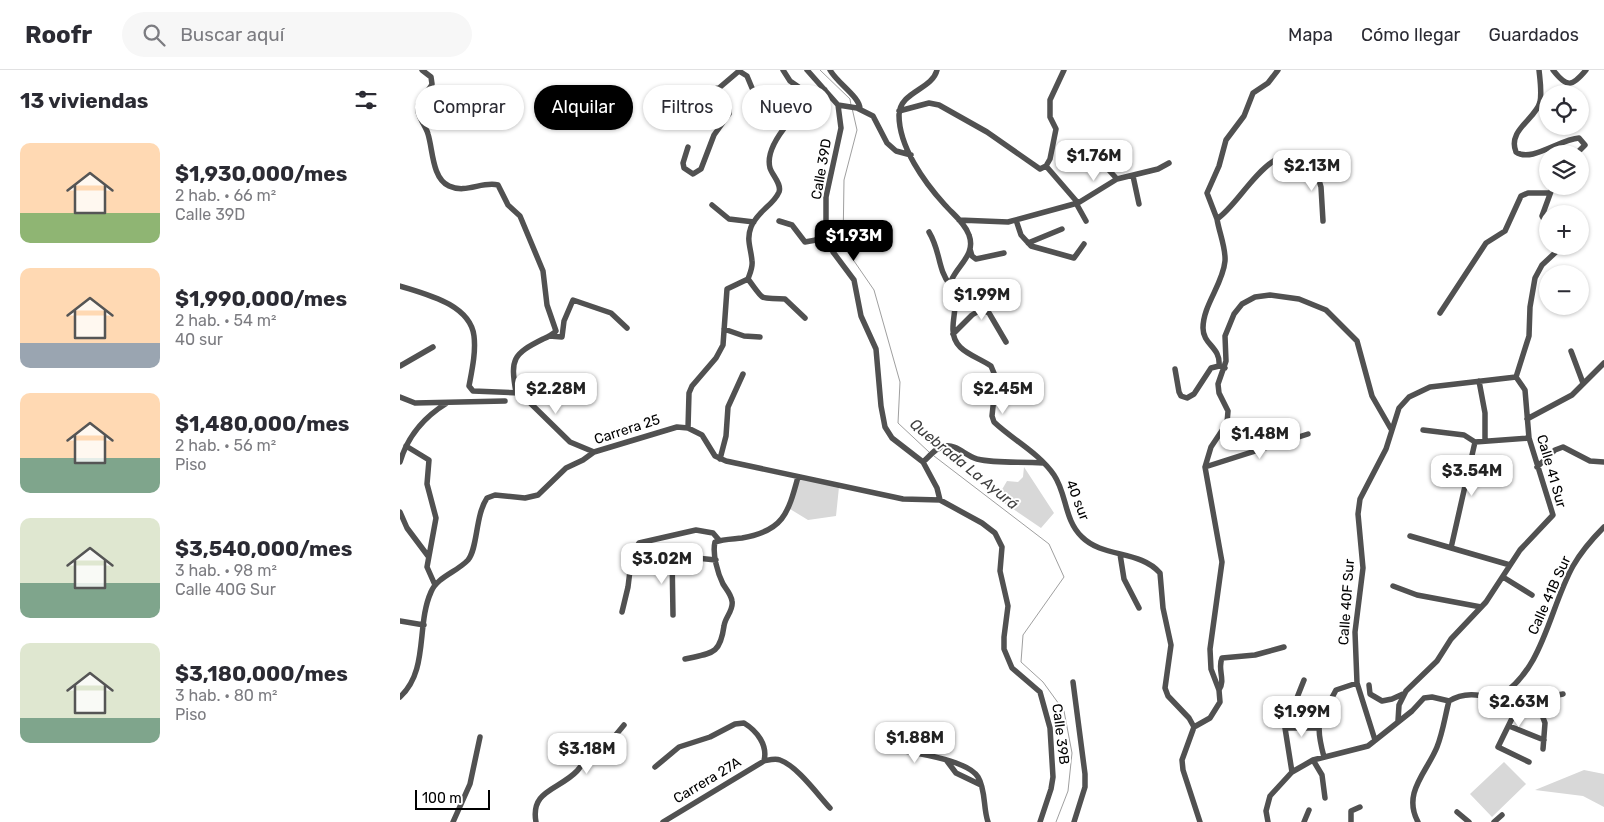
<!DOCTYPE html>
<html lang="es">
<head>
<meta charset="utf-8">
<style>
	body { margin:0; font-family:Rubik,sans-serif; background:#f7f7f7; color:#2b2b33; height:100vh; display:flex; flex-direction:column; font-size:19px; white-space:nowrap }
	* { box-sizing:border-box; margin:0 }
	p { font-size:16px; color:#7c7c81 }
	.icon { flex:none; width:28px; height:28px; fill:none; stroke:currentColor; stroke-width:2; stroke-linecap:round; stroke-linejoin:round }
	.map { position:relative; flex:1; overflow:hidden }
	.details { display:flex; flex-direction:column; background:#fff; width:400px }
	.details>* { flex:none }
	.hud { position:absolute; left:15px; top:15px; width:475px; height:45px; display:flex; gap:10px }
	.buttons { position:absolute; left:1139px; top:15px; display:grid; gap:10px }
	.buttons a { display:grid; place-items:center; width:50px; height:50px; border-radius:50%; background:#fff; box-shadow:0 1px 4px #0004; font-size:25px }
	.scale { position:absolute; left:15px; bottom:12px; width:75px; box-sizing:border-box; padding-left:5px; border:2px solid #000; border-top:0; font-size:14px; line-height:18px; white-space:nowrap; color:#000; -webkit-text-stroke:4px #fff; paint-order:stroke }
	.price { position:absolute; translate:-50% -42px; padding:0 11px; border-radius:10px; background:#fff; color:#222; font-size:16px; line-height:32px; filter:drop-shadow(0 1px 2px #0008) }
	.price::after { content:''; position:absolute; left:50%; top:30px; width:15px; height:11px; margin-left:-8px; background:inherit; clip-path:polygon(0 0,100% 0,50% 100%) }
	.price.current { background:#000; color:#fff }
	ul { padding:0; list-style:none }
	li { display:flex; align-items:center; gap:15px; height:125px; padding:0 20px }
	li span { display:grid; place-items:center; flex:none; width:140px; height:100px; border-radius:10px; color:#555 }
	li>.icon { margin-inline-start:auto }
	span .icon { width:60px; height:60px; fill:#fffc; stroke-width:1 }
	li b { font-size:21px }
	h2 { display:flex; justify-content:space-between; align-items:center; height:60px; padding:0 20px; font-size:21px }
	.chip { padding:0 18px; border-radius:22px; background:#fff; box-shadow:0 1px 4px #0004; font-size:18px; line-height:45px }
	.chip.current { background:#000; color:#fff }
	header { display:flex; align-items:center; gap:30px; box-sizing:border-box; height:70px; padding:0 25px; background:#fff; border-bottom:1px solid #e1e1e2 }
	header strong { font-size:24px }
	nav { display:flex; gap:28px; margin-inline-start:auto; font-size:18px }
	.search { width:350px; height:45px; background:#f7f7f7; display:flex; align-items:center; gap:12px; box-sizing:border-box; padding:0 18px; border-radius:28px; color:#7c7c81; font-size:19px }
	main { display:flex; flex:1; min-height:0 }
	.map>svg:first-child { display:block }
	.green { fill:#d8d8d8 }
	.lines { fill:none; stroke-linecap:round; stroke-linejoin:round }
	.stream { stroke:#9f9f9f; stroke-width:1 }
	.minor { stroke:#515151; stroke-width:5.5 }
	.labels { text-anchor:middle; stroke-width:4; stroke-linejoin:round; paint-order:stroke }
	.street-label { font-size:14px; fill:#000; stroke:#fff }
	.water-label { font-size:15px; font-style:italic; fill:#404040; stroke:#fff }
</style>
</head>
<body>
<header>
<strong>Roofr</strong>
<div class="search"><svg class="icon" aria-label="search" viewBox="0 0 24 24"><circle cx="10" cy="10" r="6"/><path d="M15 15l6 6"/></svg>Buscar aquí</div>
<nav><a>Mapa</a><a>Cómo llegar</a><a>Guardados</a></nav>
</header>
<main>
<section class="details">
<h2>13 viviendas<svg class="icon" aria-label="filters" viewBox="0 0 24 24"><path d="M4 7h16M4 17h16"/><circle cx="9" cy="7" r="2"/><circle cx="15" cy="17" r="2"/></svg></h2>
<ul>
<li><span style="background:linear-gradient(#ffd9b3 70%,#8fb573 0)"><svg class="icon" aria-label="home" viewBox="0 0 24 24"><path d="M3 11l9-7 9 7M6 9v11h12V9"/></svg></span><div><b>$1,930,000/mes</b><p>2 hab. · 66 m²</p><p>Calle 39D</p></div></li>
<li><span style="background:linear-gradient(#ffd9b3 75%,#9aa5b1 0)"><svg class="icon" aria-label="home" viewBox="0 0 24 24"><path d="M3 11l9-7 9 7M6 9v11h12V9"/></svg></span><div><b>$1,990,000/mes</b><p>2 hab. · 54 m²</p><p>40 sur</p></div></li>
<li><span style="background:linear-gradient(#ffd9b3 65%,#7fa58c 0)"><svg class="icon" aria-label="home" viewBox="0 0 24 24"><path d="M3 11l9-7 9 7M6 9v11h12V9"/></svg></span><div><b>$1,480,000/mes</b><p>2 hab. · 56 m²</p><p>Piso</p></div></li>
<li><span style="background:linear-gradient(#dfe7d0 65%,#7fa58c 0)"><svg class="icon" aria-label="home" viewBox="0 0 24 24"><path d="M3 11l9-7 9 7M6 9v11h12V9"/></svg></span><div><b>$3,540,000/mes</b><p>3 hab. · 98 m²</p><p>Calle 40G Sur</p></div></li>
<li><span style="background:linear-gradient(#dfe7d0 75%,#7fa58c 0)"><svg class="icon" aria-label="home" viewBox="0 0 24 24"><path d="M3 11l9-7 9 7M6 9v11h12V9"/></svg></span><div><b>$3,180,000/mes</b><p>3 hab. · 80 m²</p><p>Piso</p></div></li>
</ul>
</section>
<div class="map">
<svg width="1204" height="752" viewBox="0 0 1204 752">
	<rect width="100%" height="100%" fill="#fff"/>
	<path class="green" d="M624 397 654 443 641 458 597 428 607 411 618 412 623 407Z
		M400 409 439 417 436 446 408 450 390 439Z
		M1104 692 1126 714 1092 747 1070 724Z
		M1184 700 1204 704V737L1183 726 1135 720Z"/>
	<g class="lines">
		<path class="stream" d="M420 0 450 29 451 35
			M452 38 457 60 444 110 443 175 474 220 500 312 498 353 529 382
			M534 386 649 474 664 507 623 565 621 592 643 612 664 641 672 683 668 721 656 752"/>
		<path class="minor" d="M22 0 31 7 32 14C29 22 19 27 18 36 16 45 26 56 28 64 33 80 32 108 49 116 66 124 82 111 98 115L108 135 120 146 143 201 147 235 156 261C152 265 148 267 143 269 113 284 110 289 116 322
			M383 0 390 11 413 27
			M407 0 438 35 441 58 426 127V166L433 182 454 210 461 246 476 279 481 336 485 357 492 368 523 392 537 418 540 430
			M430 0C437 13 460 27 460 39
			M537 0C532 20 500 21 499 45 499 77 524 112 545 135 553 144 565 153 569 165 576 184 559 194 552 209 548 217 554 226 555 235 555 242 553 250 553 258 552 281 575 285 591 296L596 308 592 346 594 352C613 370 639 383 654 405 667 424 664 450 682 467 703 488 740 480 760 503L763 538 771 575 765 618 768 626 789 648 794 657
			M878 0 868 13 853 23 844 46 826 70 819 96 807 123 817 149C844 131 870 65 913 90L921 117 923 151
			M1139 0C1140 10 1142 22 1140 32 1136 49 1107 60 1116 82 1131 93 1160 69 1179 68L1185 75 1176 84
			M1153 0C1167 18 1172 17 1186 0
			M438 35 457 38 473 46 487 73 496 81 511 85
			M499 41 529 33 539 35 587 62 640 99 646 96 650 89 656 59 650 47V30L664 0
			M686 75 717 109
			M288 77 283 93 284 98 293 104 301 99 314 65 329 44V40C321 35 310 33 303 26V21L319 18 339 1 347 6 352 18 357 22 385 27 401 37
			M646 96 678 133 717 109 758 99 769 93
			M733 106 739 134
			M676 133 686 151
			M312 135 329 149 354 152
			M817 149C819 162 826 178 825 191 823 214 803 235 803 258 803 275 821 277 819 296L825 298
			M559 150 608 152 674 134
			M616 150 621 165 631 176 674 188 684 174
			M379 151 392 155 405 172 416 170 425 158
			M1148 157 1142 146 1153 116
			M529 162C541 182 537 198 550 215
			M628 173 662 159
			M570 179 572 186 576 189 604 183
			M348 209C366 233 358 227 385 229L405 248
			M0 216C25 224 70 234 74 266 76 282 72 300 69 316L73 321 120 323 170 372 194 382
			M1040 243 1086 173 1105 161 1121 126 1128 123H1150
			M324 259 344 266 360 267
			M553 264 572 245 582 239 589 243 606 272
			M149 266 162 267 164 251 173 230 211 243 227 258
			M1171 281 1183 313
			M0 296 33 277
			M775 299 779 322 781 326 787 328 794 324 811 298 819 296
			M1116 307 1129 266 1130 237 1135 208 1142 195 1157 181V176
			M1079 311 1085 343V370
			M0 327 15 333 105 331
			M1127 349 1172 325 1204 293
			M288 358 289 323 292 316 316 288 323 275 327 219 348 209C350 203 353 197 352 191 351 178 346 170 351 157 358 140 373 136 379 122 382 114 372 105 370 98 363 72 406 32 425 20
			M1023 360 1064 365 1075 372
			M1075 372 1129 368
			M6 376 29 390 27 414 36 448 27 497 35 515
			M320 389 326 366 328 337 343 304
			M0 392C8 365 24 347 47 333
			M523 392C529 387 536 377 545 376 556 374 566 386 577 389 598 394 621 391 643 393
			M805 397 908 364
			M1137 397 1155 380 1163 377 1190 391 1204 392
			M0 442 7 458 28 486
			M1010 466 1110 495
			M1051 478 1075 372
			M257 484 316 490
			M720 484 724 509 739 538
			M272 485 273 545
			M1103 507 1132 525
			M993 516 1017 525 1081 537
			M222 542 228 517 232 484 239 473 296 460 313 463 319 470
			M0 551 24 555
			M285 589C312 583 320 585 324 556 325 547 334 540 332 531 331 524 326 519 323 514 318 504 312 484 315 472 323 469 333 469 342 468 383 461 388 444 398 407
			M673 612 685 704V717L674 752
			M969 615 970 624 982 631 992 629 1003 624
			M819 620C826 610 817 599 822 588L855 585 884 577
			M0 627C29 601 16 555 31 522 37 507 57 502 68 490 78 478 75 446 87 428L95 425 125 428 138 425 166 398 183 390 194 382 277 357 288 358 302 365 315 386 326 391 503 429 540 430 582 453 595 463 602 477 600 501 608 536 604 567V579L612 598 640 622 650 658 653 707 651 719 640 752
			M1099 627C1144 599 1149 539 1173 496 1181 482 1193 468 1204 457
			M1136 629 1145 653 1143 679
			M1121 630 1098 677 1129 692
			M998 651 999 635 1006 621 1037 591 1051 569 1086 532 1120 480 1153 445 1129 368 1125 320 1116 307
			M1109 656 1144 670
			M885 658H918
			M975 670 957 613 955 562 963 498 958 444 960 429 986 379 999 338 1009 327 1030 317 1116 307
			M488 678C509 682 567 689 578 707 586 720 583 738 588 752
			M924 687C914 650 920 651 936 620L957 613
			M913 690 922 705 925 728
			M547 691 556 703 581 715
			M255 697 279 677 310 667 335 654 344 653C357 661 368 675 364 691
			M892 702 885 658 904 610
			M1057 742 1069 752
			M53 752 70 714 80 667
			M136 752C130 720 159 720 177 701 183 695 186 685 191 677L210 672 224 655
			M263 752 364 691C369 690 375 688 380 690 397 696 418 725 430 738
			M800 752 783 700 782 690 794 657 810 648 820 632 819 620 811 599 810 579 822 492 805 397 811 377 827 353 828 341 819 323 818 314 826 291 825 266 834 244 842 234 855 227 870 225 899 229 926 240 957 271 972 326 991 359
			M868 752 866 741 870 726 892 702 913 690 968 676 1012 641 1024 628 1032 627 1049 631
			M904 752 909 740
			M951 752V741L960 737
			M1018 752C1002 723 1027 702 1037 677 1043 662 1045 646 1049 631 1070 618 1091 629 1113 630 1130 630 1146 627 1163 624
			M1094 752 1102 745"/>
	</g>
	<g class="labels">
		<g class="street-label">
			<text transform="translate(421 99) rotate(-80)" y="5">Calle 39D</text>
			<text transform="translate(227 359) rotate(-18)" y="5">Carrera 25</text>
			<text transform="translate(1152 401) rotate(74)" y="5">Calle 41 Sur</text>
			<text transform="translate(678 430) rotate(69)" y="5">40 sur</text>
			<text transform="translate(1149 525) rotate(-66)" y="5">Calle 41B Sur</text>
			<text transform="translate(946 532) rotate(-86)" y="5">Calle 40F Sur</text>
			<text transform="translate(661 664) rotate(83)" y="5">Calle 39B</text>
			<text transform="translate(307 710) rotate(-31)" y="5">Carrera 27A</text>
		</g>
		<g class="water-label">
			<text transform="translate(564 394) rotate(39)" y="5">Quebrada La Ayurá</text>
		</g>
	</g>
</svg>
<div class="buttons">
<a><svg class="icon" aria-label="locate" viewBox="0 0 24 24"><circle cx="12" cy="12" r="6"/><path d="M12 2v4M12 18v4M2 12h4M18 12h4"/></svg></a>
<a><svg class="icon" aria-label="layers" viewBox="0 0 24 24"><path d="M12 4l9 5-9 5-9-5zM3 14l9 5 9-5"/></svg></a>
<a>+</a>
<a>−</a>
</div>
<div class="scale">100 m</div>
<b class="price" style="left:694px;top:112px">$1.76M</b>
<b class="price" style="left:912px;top:122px">$2.13M</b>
<b class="price current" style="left:454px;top:192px">$1.93M</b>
<b class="price" style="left:582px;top:251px">$1.99M</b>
<b class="price" style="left:156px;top:345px">$2.28M</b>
<b class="price" style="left:603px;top:345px">$2.45M</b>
<b class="price" style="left:860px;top:390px">$1.48M</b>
<b class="price" style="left:1072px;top:427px">$3.54M</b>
<b class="price" style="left:262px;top:515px">$3.02M</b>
<b class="price" style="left:1119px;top:658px">$2.63M</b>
<b class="price" style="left:902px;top:668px">$1.99M</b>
<b class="price" style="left:515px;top:694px">$1.88M</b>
<b class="price" style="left:187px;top:705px">$3.18M</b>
<div class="hud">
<a class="chip">Comprar</a>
<a class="chip current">Alquilar</a>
<a class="chip">Filtros</a>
<a class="chip">Nuevo</a>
</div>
</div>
</main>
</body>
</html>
